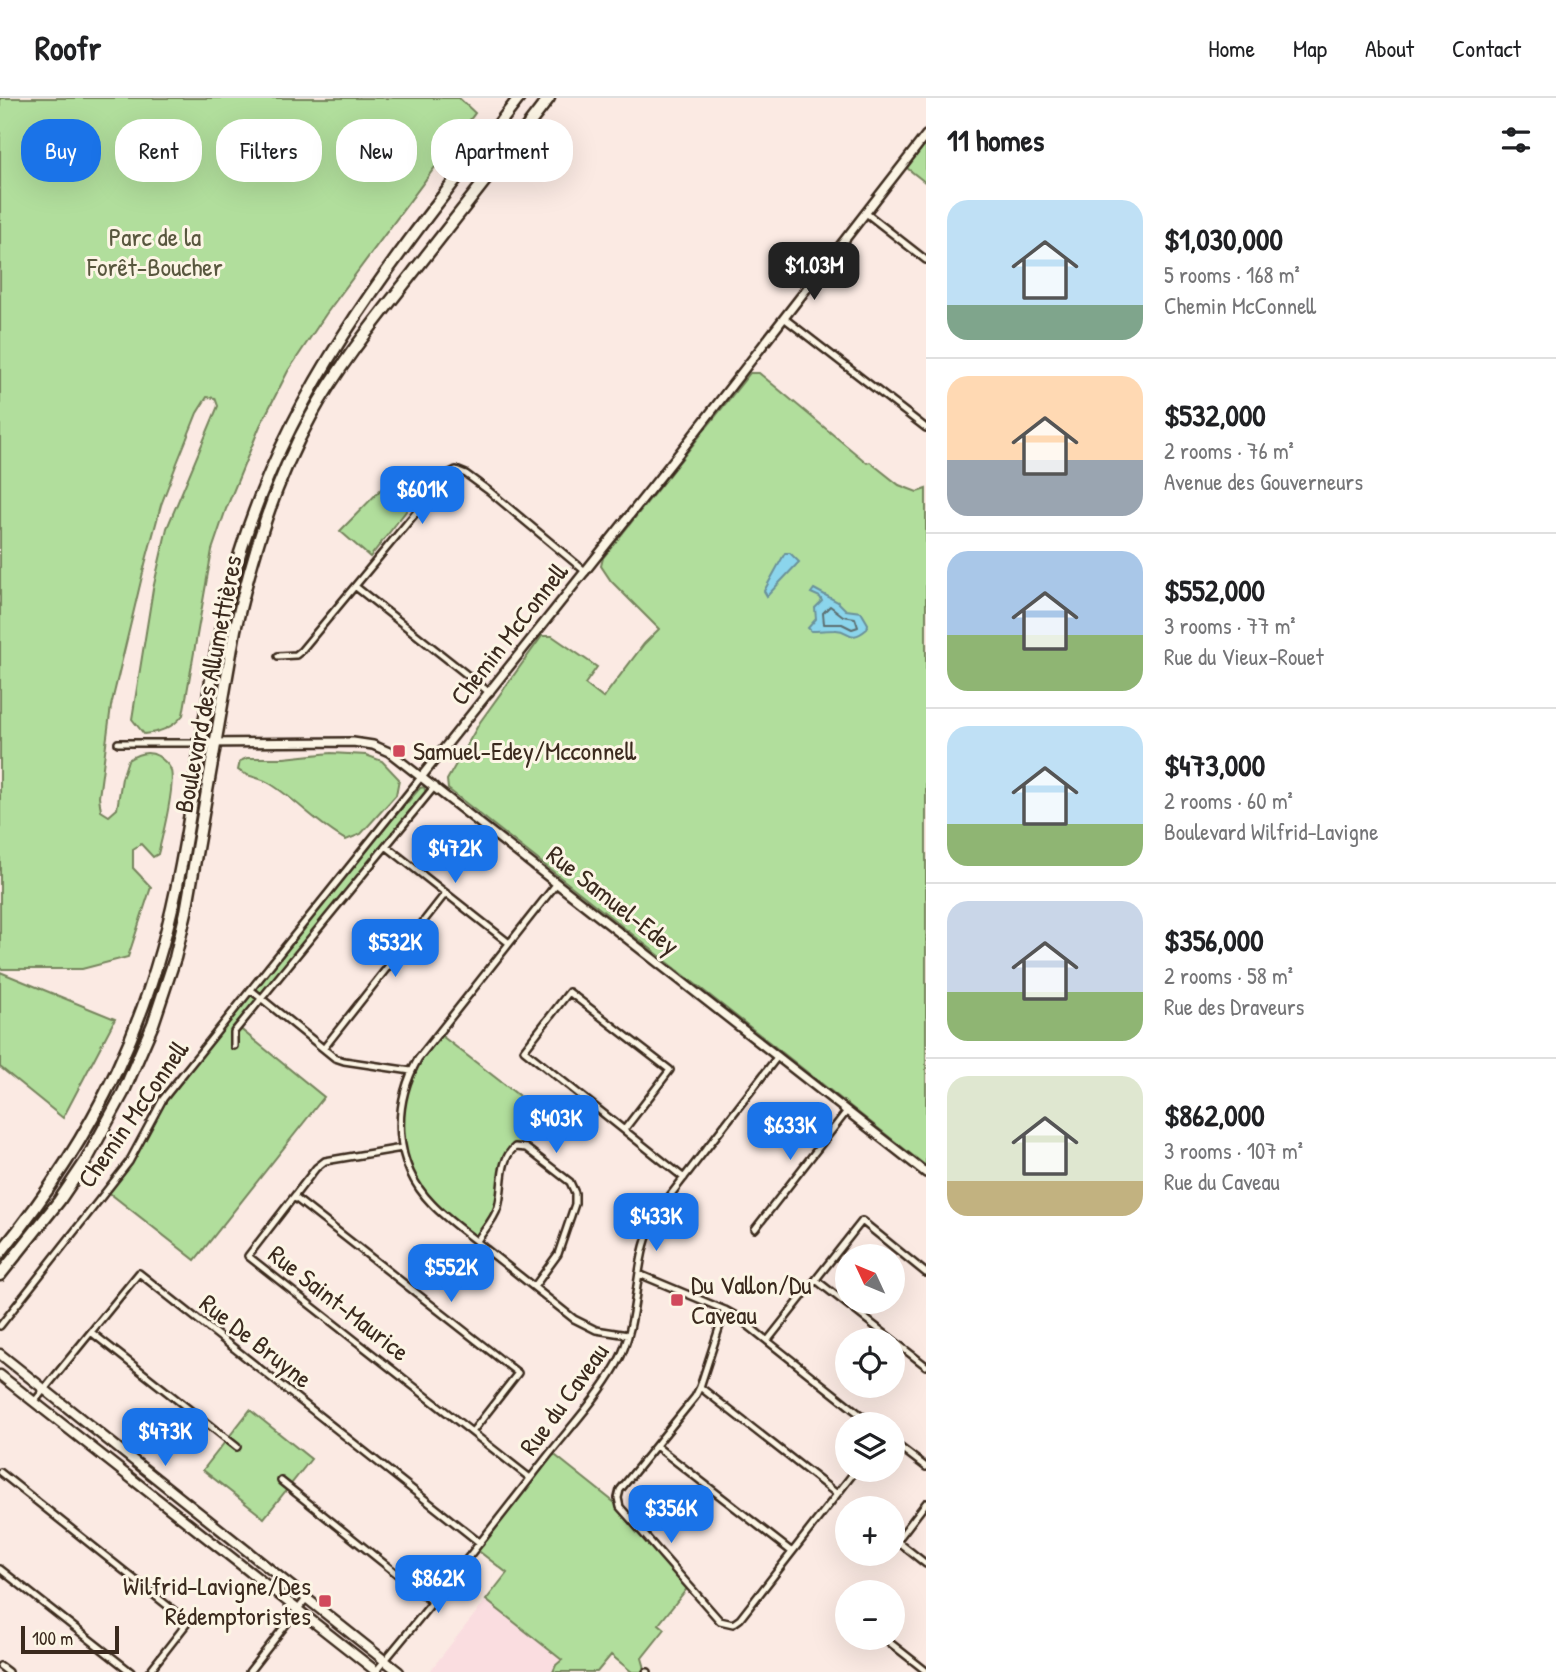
<!DOCTYPE html>
<html lang="en">
<head>
<meta charset="utf-8">
<style>
	body { margin:0; font-family:"Patrick Hand",sans-serif; background:#f6f6f6; color:#202124; height:100vh; display:flex; flex-direction:column; font-size:26px; white-space:nowrap }
	* { box-sizing:border-box; margin:0 }
	p { font-size:23px; color:#757577 }
	.icon { flex:none; width:38px; height:38px; fill:none; stroke:currentColor; stroke-width:2; stroke-linecap:round; stroke-linejoin:round }
	.map { position:relative; flex:1; overflow:hidden }
	.side { display:flex; flex-direction:column; background:#fff; width:630px }
	.side>* { flex:none }
	.guide { position:absolute; left:21px; top:21px; width:665px; height:63px; display:flex; gap:14px }
	.needle { width:46px; rotate:314deg }
	.fabs { position:absolute; left:835px; top:1146px; display:grid; gap:14px }
	.fabs a { display:grid; place-items:center; width:70px; height:70px; border-radius:50%; background:#fff; box-shadow:0 7px 28px #0002; font-size:35px }
	.scale { position:absolute; left:21px; bottom:18px; width:98px; box-sizing:border-box; padding-left:7px; border:4px solid #3b2a1e; border-top:0; font-size:19px; line-height:24px; white-space:nowrap; color:#3b2a1e; -webkit-text-stroke:5px #fcf5e5; paint-order:stroke }
	.price { position:absolute; translate:-50% -60px; padding:0 16px; border-radius:14px; background:#1a73e8; color:#fff; font-size:23px; line-height:46px; filter:drop-shadow(0 2px 4px #0008) }
	.price::after { content:''; position:absolute; left:50%; top:42px; width:21px; height:16px; margin-left:-10px; background:inherit; clip-path:polygon(0 0,100% 0,50% 100%) }
	.price.selected { background:#222; color:#fff }
	ul { padding:0; list-style:none }
	li { display:flex; align-items:center; gap:21px; height:175px; padding:0 21px }
	li+li { border-top:2px solid #e0e0e0 }
	li span { display:grid; place-items:center; flex:none; width:196px; height:140px; border-radius:21px; color:#555 }
	li>.icon { margin-inline-start:auto }
	span .icon { width:84px; height:84px; fill:#fffc; stroke-width:1 }
	li b { font-size:30px }
	h2 { display:flex; justify-content:space-between; align-items:center; height:84px; padding:0 21px; font-size:30px }
	.pill { padding:0 24px; border-radius:28px; background:#fff; box-shadow:0 7px 28px #0002; font-size:24px; line-height:63px }
	.pill.selected { background:#1a73e8; color:#fff }
	header { display:flex; align-items:center; gap:42px; box-sizing:border-box; height:98px; padding:0 35px; background:#fff; border-bottom:2px solid #e0e0e0 }
	header strong { font-size:33px }
	nav { display:flex; gap:38px; margin-inline-start:auto; font-size:24px }
	main { display:flex; flex:1; min-height:0 }
	.map>svg:first-child { display:block }
	.built { fill:#fadde0 }
	.green { fill:#b1de9c; stroke:#76845d; stroke-width:2 }
	.water { fill:#8bd5ec; stroke:#6b919a; stroke-width:2 }
	.lines { fill:none; stroke-linecap:round; stroke-linejoin:round }
	.shore { stroke:#5b6e70; stroke-width:2 }
	.minor-casing { stroke:#3b2a1e; stroke-width:10 }
	.tertiary-casing { stroke:#3b2a1e; stroke-width:12 }
	.secondary-casing { stroke:#3b2a1e; stroke-width:13 }
	.trunk-casing { stroke:#3b2a1e; stroke-width:15 }
	.minor { stroke:#fcf5e5; stroke-width:5 }
	.tertiary { stroke:#fcf5e5; stroke-width:7 }
	.secondary { stroke:#fcf5e5; stroke-width:8 }
	.trunk { stroke:#fcf5e5; stroke-width:10 }
	.poi-dot { fill:#d1495b; stroke:#fcf5e5; stroke-width:2.5 }
	.labels { text-anchor:middle; stroke-width:6; stroke-linejoin:round; paint-order:stroke }
	.park-label { font-size:26px; fill:#58573e; stroke:#fcf5e5 }
	.street-label { font-size:26px; fill:#3b2a1e; stroke:#fcf5e5 }
	.poi-label { font-size:26px; fill:#3b2a1e; stroke:#fcf5e5; text-anchor:start }
</style>
</head>
<body>
<header>
<strong>Roofr</strong>
<nav><a>Home</a><a>Map</a><a>About</a><a>Contact</a></nav>
</header>
<main>
<div class="map">
<svg width="926" height="1574" viewBox="0 0 926 1574">
	<rect width="100%" height="100%" fill="#fbeae3"/>
	<filter id="ink" filterUnits="userSpaceOnUse"><feTurbulence type="fractalNoise" baseFrequency=".0143" numOctaves="2"/><feDisplacementMap in="SourceGraphic" scale="14" xChannelSelector="R" yChannelSelector="G"/><feConvolveMatrix kernelMatrix="1 2 1 2 8 2 1 2 1" color-interpolation-filters="sRGB"/></filter>
	<g filter="url(#ink)">
		<path class="built" d="M486 1502 577 1574H429Z"/>
		<path class="green" d="M0 0H459L475 15 326 216 288 273 260 328 226 411 212 452 183 617C173 630 160 634 144 636L132 621 153 491 167 430 218 308 215 300 207 299 197 315 177 365 161 407 145 466 111 608 99 699 101 713 109 718 117 711 122 680 128 662C137 656 148 652 158 658 162 661 168 666 170 670 177 683 162 740 158 756L153 759 141 746 133 751V770L151 789 128 859 82 871H0Z
			M926 44V85L907 70Z
			M750 275H759L867 365 870 364 899 387 917 394 926 391V1068L448 691 447 682 480 624 542 538H552L597 569 585 586 603 600 644 546 659 531 611 483 601 468 603 460Z
			M389 383 414 403 370 459 340 433Z
			M331 655 366 657 382 663 399 681 396 697 361 736 346 742C318 727 296 701 269 685 259 679 247 679 238 672L240 663 247 660H284Z
			M424 689 426 695 238 929 324 999 195 1162 107 1093 129 1064 152 1019 330 792 420 690Z
			M0 874 115 921 63 1020 0 969Z
			M438 935 527 1004 520 1049 509 1054 498 1110 477 1143 431 1106 407 1067 400 1017 412 973Z
			M250 1312 311 1361 264 1420 203 1372Z
			M551 1354 620 1409 689 1488 659 1526 665 1531 642 1560 646 1574H632L611 1557 597 1574H553L556 1567 562 1562 486 1502 507 1475 476 1451Z"/>
		<path class="water" d="M785 455H790L799 464 767 498 764 493Z
			M814 491 838 504 846 512 861 514 868 526 867 531C849 546 850 531 835 532 827 532 819 533 811 533L808 530 816 521 815 510 822 503 820 499 811 495Z"/>
		<g class="lines">
			<path class="shore" d="M830 508 843 518 855 520 858 529 852 531 842 526H824L823 515Z"/>
			<defs>
				<path id="minor" d="M866 115 926 162
					M784 220 926 330
					M356 489 490 595
					M278 558 296 557 301 553 448 376 456 372 466 376 489 393 586 474
					M118 645H200
					M386 748 509 845
					M557 785 418 961C392 1008 393 1066 432 1106 448 1123 468 1136 486 1151 515 1174 545 1198 574 1221L596 1232 628 1237
					M251 892 335 960 344 963 411 973
					M234 948V934L435 688
					M324 950 445 796
					M624 1032 670 972 569 894 524 952 684 1080
					M402 1050 325 1063 316 1070 248 1158 530 1380
					M294 1099 518 1275 472 1334
					M755 1131 847 1013
					M477 1143C484 1132 494 1122 498 1109 504 1089 498 1063 515 1049L526 1050 570 1084 575 1095V1106L558 1156 534 1189
					M639 1176 725 1212 736 1218 872 1326
					M816 1182 926 1268
					M725 1212 700 1289 695 1299 620 1392 618 1400 620 1409 720 1523 733 1526 740 1521 856 1372
					M0 1228 129 1064 163 1001 422 678
					M91 1234 237 1349
					M768 1242 862 1123 926 1175
					M700 1289 837 1396
					M34 1304 139 1175 480 1445
					M892 1343 926 1369
					M656 1348 792 1454
					M0 1374 188 1524 149 1574
					M281 1383 432 1504
					M926 1405 897 1443 926 1466
					M0 1471 131 1574
					M884 1540 926 1573
					M0 1568 8 1574
					M376 1573C433 1505 488 1435 543 1364 567 1333 598 1300 617 1266 644 1217 629 1155 662 1108L778 958
					M249 1574 306 1501
					M646 1574H648"/>
				<path id="tertiary" d="M200 645 353 644 373 647 389 654 926 1075
					M422 678 680 354 926 37"/>
				<path id="secondary" d="M0 1256 399 1574
					M0 1277 377 1574"/>
				<path id="trunk" d="M0 1155C97 1036 153 918 181 767 201 663 209 556 240 455 295 276 407 145 519 0
					M0 1177 59 1103 86 1063 123 995 153 926 175 860 186 814 235 532C252 458 274 385 311 318 339 267 376 222 412 176 458 117 504 59 549 0"/>
			</defs>
			<use href="#minor" class="minor-casing"/>
			<use href="#tertiary" class="tertiary-casing"/>
			<use href="#secondary" class="secondary-casing"/>
			<use href="#trunk" class="trunk-casing"/>
			<use href="#minor" class="minor"/>
			<use href="#tertiary" class="tertiary"/>
			<use href="#secondary" class="secondary"/>
			<use href="#trunk" class="trunk"/>
		</g>
	</g>
	<g class="poi-dot">
		<rect x="392" y="646" width="14" height="14" rx="3.5"/>
		<rect x="670" y="1195" width="14" height="14" rx="3.5"/>
		<rect x="318" y="1496" width="14" height="14" rx="3.5"/>
	</g>
	<g class="labels">
		<g class="park-label">
			<text x="155" y="148">Parc de la<tspan x="155" dy="30">Forêt-Boucher</tspan></text>
		</g>
		<g class="street-label">
			<text transform="translate(509 536) rotate(-52)" y="9">Chemin McConnell</text>
			<text transform="translate(208 586) rotate(-79)" y="9">Boulevard des Allumettières</text>
			<text transform="translate(613 802) rotate(38)" y="9">Rue Samuel-Edey</text>
			<text transform="translate(133 1016) rotate(-55)" y="9">Chemin McConnell</text>
			<text transform="translate(339 1205) rotate(38)" y="9">Rue Saint-Maurice</text>
			<text transform="translate(256 1243) rotate(38)" y="9">Rue De Bruyne</text>
			<text transform="translate(564 1301) rotate(-54)" y="9">Rue du Caveau</text>
		</g>
		<g class="poi-label">
			<text x="413" y="662">Samuel-Edey/Mcconnell</text>
			<text x="691" y="1196">Du Vallon/Du<tspan x="691" dy="30">Caveau</tspan></text>
			<text x="311" y="1497" text-anchor="end">Wilfrid-Lavigne/Des<tspan x="311" dy="30">Rédemptoristes</tspan></text>
		</g>
	</g>
</svg>
<div class="fabs">
<a><svg class="needle" viewBox="-14 -14 28 28"><path d="M0-13l5 13h-10z" fill="#e53935"/><path d="M0 13l5-13h-10z" fill="#757577"/></svg></a>
<a><svg class="icon" aria-label="locate" viewBox="0 0 24 24"><circle cx="12" cy="12" r="6"/><path d="M12 2v4M12 18v4M2 12h4M18 12h4"/></svg></a>
<a><svg class="icon" aria-label="layers" viewBox="0 0 24 24"><path d="M12 4l9 5-9 5-9-5zM3 14l9 5 9-5"/></svg></a>
<a>+</a>
<a>−</a>
</div>
<div class="scale">100 m</div>
<b class="price selected" style="left:814px;top:204px">$1.03M</b>
<b class="price" style="left:422px;top:428px">$601K</b>
<b class="price" style="left:455px;top:787px">$472K</b>
<b class="price" style="left:395px;top:881px">$532K</b>
<b class="price" style="left:556px;top:1057px">$403K</b>
<b class="price" style="left:790px;top:1064px">$633K</b>
<b class="price" style="left:656px;top:1155px">$433K</b>
<b class="price" style="left:451px;top:1206px">$552K</b>
<b class="price" style="left:165px;top:1370px">$473K</b>
<b class="price" style="left:671px;top:1447px">$356K</b>
<b class="price" style="left:438px;top:1517px">$862K</b>
<div class="guide">
<a class="pill selected">Buy</a>
<a class="pill">Rent</a>
<a class="pill">Filters</a>
<a class="pill">New</a>
<a class="pill">Apartment</a>
</div>
</div>
<section class="side">
<h2>11 homes<svg class="icon" aria-label="filters" viewBox="0 0 24 24"><path d="M4 7h16M4 17h16"/><circle cx="9" cy="7" r="2"/><circle cx="15" cy="17" r="2"/></svg></h2>
<ul>
<li><span style="background:linear-gradient(#bfe0f5 75%,#7fa58c 0)"><svg class="icon" aria-label="home" viewBox="0 0 24 24"><path d="M3 11l9-7 9 7M6 9v11h12V9"/></svg></span><div><b>$1,030,000</b><p>5 rooms · 168 m²</p><p>Chemin McConnell</p></div></li>
<li><span style="background:linear-gradient(#ffd9b3 60%,#9aa5b1 0)"><svg class="icon" aria-label="home" viewBox="0 0 24 24"><path d="M3 11l9-7 9 7M6 9v11h12V9"/></svg></span><div><b>$532,000</b><p>2 rooms · 76 m²</p><p>Avenue des Gouverneurs</p></div></li>
<li><span style="background:linear-gradient(#a9c7e8 60%,#8fb573 0)"><svg class="icon" aria-label="home" viewBox="0 0 24 24"><path d="M3 11l9-7 9 7M6 9v11h12V9"/></svg></span><div><b>$552,000</b><p>3 rooms · 77 m²</p><p>Rue du Vieux-Rouet</p></div></li>
<li><span style="background:linear-gradient(#bfe0f5 70%,#8fb573 0)"><svg class="icon" aria-label="home" viewBox="0 0 24 24"><path d="M3 11l9-7 9 7M6 9v11h12V9"/></svg></span><div><b>$473,000</b><p>2 rooms · 60 m²</p><p>Boulevard Wilfrid-Lavigne</p></div></li>
<li><span style="background:linear-gradient(#c9d6e8 65%,#8fb573 0)"><svg class="icon" aria-label="home" viewBox="0 0 24 24"><path d="M3 11l9-7 9 7M6 9v11h12V9"/></svg></span><div><b>$356,000</b><p>2 rooms · 58 m²</p><p>Rue des Draveurs</p></div></li>
<li><span style="background:linear-gradient(#dfe7d0 75%,#c2b280 0)"><svg class="icon" aria-label="home" viewBox="0 0 24 24"><path d="M3 11l9-7 9 7M6 9v11h12V9"/></svg></span><div><b>$862,000</b><p>3 rooms · 107 m²</p><p>Rue du Caveau</p></div></li>
</ul>
</section>
</main>
</body>
</html>
